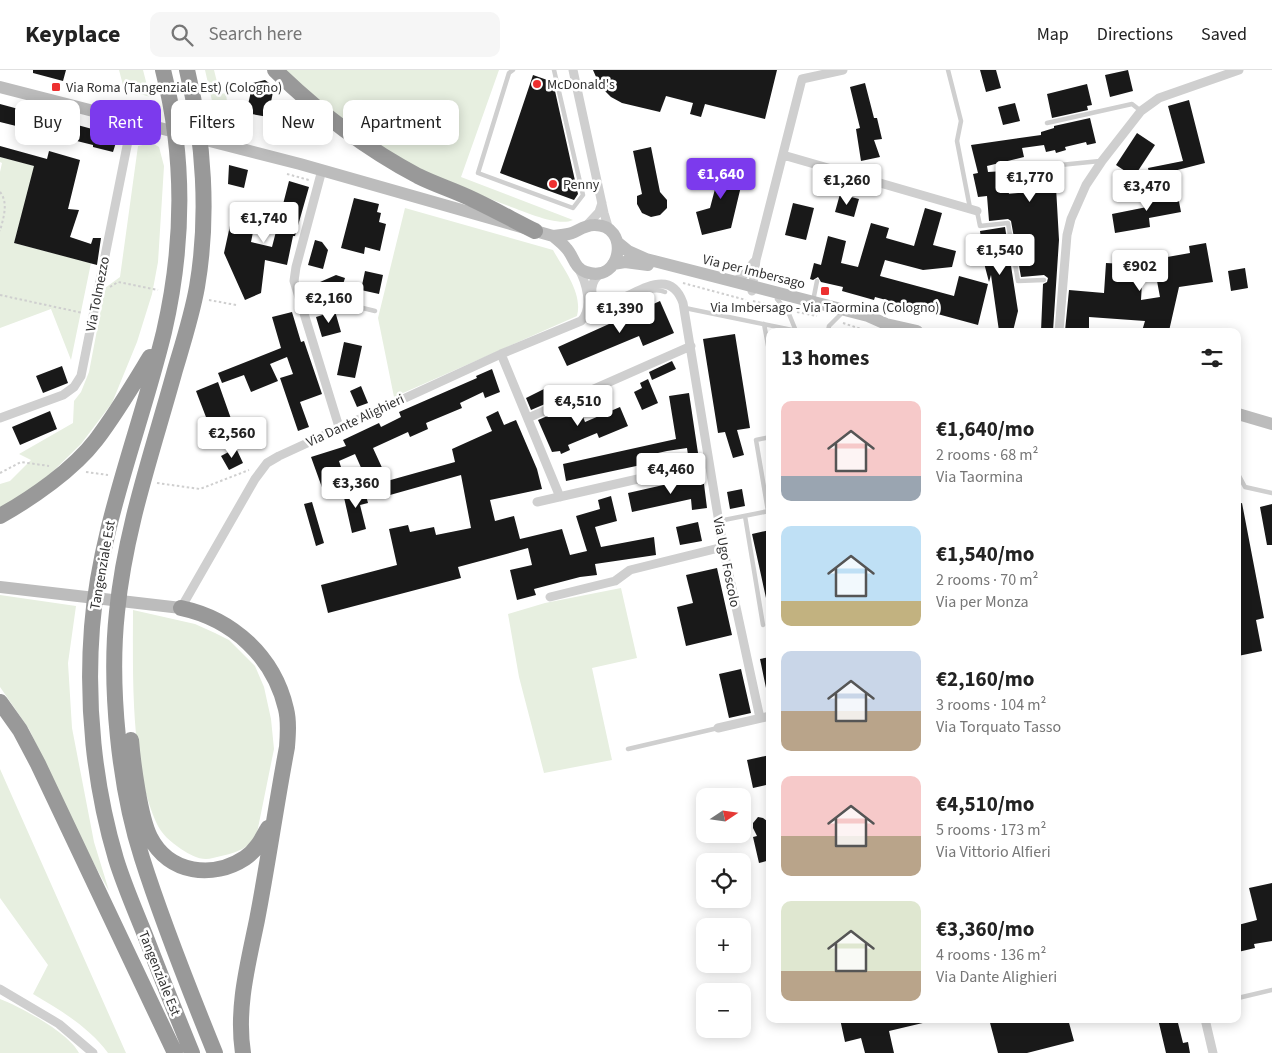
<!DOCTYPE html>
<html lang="en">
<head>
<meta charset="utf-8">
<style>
	body { margin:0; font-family:"Source Sans 3",sans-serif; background:#f6f6f6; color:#222; height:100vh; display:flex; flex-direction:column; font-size:19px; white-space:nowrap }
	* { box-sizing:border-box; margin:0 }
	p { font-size:16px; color:#767676 }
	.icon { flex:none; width:28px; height:28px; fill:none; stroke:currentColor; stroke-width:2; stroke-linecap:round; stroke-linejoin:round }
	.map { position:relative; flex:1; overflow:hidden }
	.panel { position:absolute; left:766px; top:258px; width:475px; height:695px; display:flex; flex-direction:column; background:#fff; border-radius:10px; box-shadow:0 2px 12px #0003 }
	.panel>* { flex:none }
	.hud { position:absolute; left:15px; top:30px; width:475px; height:45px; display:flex; gap:10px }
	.needle { width:32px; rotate:77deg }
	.fabs { position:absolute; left:696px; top:718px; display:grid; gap:10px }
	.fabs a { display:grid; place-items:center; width:55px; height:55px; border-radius:10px; background:#fff; box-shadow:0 2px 12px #0003; font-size:25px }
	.price { position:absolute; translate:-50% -42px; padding:0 11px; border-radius:5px; background:#fff; color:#222; font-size:16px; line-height:32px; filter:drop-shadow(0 1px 2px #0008) }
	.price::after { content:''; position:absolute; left:50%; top:30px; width:15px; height:11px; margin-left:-8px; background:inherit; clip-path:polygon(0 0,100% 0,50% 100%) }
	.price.selected { background:#7c3aed; color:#fff }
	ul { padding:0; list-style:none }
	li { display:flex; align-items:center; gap:15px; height:125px; padding:0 15px }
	li span { display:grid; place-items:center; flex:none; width:140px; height:100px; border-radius:10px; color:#555 }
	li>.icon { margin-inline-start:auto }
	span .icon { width:60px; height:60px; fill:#fffc; stroke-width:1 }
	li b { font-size:21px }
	h2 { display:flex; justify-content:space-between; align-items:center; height:60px; padding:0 15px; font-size:21px }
	.pill { padding:0 18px; border-radius:10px; background:#fff; box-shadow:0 2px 12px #0003; font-size:18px; line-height:45px }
	.pill.selected { background:#7c3aed; color:#fff }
	header { display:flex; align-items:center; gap:30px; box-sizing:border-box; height:70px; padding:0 25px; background:#fff; border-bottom:1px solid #e0e0e0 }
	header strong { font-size:24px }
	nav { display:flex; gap:28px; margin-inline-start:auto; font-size:18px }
	.search { width:350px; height:45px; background:#f6f6f6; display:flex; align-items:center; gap:12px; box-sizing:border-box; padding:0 18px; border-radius:10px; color:#767676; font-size:19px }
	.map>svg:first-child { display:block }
	.green { fill:#e7efe0 }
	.building { fill:#191919 }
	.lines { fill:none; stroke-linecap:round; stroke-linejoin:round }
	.path { stroke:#cfcfcf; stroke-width:2; stroke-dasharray:2.5 2.5; stroke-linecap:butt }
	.lane { stroke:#cfcfcf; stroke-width:4.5 }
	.street { stroke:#cfcfcf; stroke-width:9 }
	.secondary { stroke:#bcbcbc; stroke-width:12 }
	.highway { stroke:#999; stroke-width:16 }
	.poi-dot { fill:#ed3030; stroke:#fff; stroke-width:2 }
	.labels { text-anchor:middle; stroke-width:5; stroke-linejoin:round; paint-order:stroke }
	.poi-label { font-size:14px; fill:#323232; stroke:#fff; text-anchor:start }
	.street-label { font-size:14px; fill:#323232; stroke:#fff }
</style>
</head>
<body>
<header>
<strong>Keyplace</strong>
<div class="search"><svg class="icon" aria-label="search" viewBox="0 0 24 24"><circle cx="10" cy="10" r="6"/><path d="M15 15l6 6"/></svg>Search here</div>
<nav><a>Map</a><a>Directions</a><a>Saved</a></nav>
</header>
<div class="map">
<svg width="1272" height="983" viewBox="0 0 1272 983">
	<rect width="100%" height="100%" fill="#fff"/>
	<path class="green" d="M119 0H143L150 27 124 19Z
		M205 0H214L220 24 226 23 229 49 215 44Z
		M284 0H499L461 107 573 150C558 157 526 142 511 137 452 114 391 90 341 51 321 35 303 17 284 0Z
		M152 73 159 77 164 96 158 192 152 224 137 272 112 333 81 374 43 411 0 439V414L10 411 31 390 19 384 73 353 74 331 81 322 89 302 105 218 120 207 138 76Z
		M0 87 35 96 14 173 91 193 71 290 51 239 0 258V102L2 93 0 92Z
		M405 138 553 180C564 200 583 223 577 246L394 327 378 248Z
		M621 518 637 588 592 598 612 690 544 703 519 607 508 544 545 533Z
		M0 525 76 536 68 593 72 658 94 772 109 821 83 774 29 659 0 617Z
		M133 540 195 554 215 563 229 570 255 596 264 617 271 649 274 679 257 763C251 780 230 784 213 788 201 791 192 786 181 779 171 772 161 764 156 752 130 694 133 603 133 540Z
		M0 699 126 983H108C89 957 60 940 33 924L48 895 0 828Z
		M0 929C21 937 69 963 79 983H0Z"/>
	<path class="building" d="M33 0H66L63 11 33 3Z
		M593 0H777L765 49 705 34 701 47 690 44 693 33 666 26 660 42 622 33 611 27 600 16Z
		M980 0H996L1001 18 986 22Z
		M1128 0 1133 21 1110 27 1105 5Z
		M533 5 553 12 578 124 574 130 500 103Z
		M265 10 274 17 268 47 246 43 253 13Z
		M865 13 874 48H877L882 69 874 70 880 87 861 91 856 59 860 58 850 17Z
		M1087 14 1092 35 1087 36 1088 40 1052 48 1047 24Z
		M1189 30 1205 93 1150 107 1148 98 1183 91 1168 36Z
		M1015 33 1020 51 1003 55 998 37Z
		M0 34 118 66 113 82 93 77V75L0 52Z
		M1090 48 1096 73 1087 75 1086 72 1065 77 1066 80 1056 83 1055 80 1046 82 1044 75 1022 78 1024 87 987 96 988 102 1004 101 1009 124 1042 120 1041 101 1058 99 1059 117H1056L1059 170 1053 261H1041L1043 214 1047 212 1048 208 1044 205 1021 207 1011 151 1008 149 989 151 987 126 978 127 973 104 978 103 971 75 1041 65V62L1054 58V56Z
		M1137 63 1155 75 1134 107 1116 95Z
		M0 76 47 89 49 81 80 90 68 139 79 140 70 167 91 174 93 168H101L97 195 14 173 34 96 0 87Z
		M651 77 660 122 667 130V138L660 145 651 147 642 143 637 134V126L642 124 633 81Z
		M723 90 742 112 731 158 702 165 696 142 710 138 715 119 704 107Z
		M229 95 248 100 244 118 228 114Z
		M289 111 309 117 295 166H293L287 195 265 190 261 223 245 230 224 183 231 151 254 157 251 172 272 177Z
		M1177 121 1181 142 1149 148 1150 157 1115 163 1112 144 1147 137 1145 127Z
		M840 124 859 129 854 147 835 142Z
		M354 128 379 134 377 142 381 143 379 152 386 154 380 181 365 177 364 184 341 178Z
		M793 133 814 138 806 170 785 165Z
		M925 138 942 143 933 175 956 181 952 197 923 200 885 190 880 206 954 226 959 206 988 214 978 255 875 227 874 230 842 221 843 217 821 212 818 207 813 210 810 209 814 193 821 195 828 166 846 171 841 193 858 197 871 153 889 158 886 168 914 176Z
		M1005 157 1018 241 1013 261H999L991 205 989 212 984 193 980 161Z
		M315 170 322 172 328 180 323 199 308 195Z
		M1206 173 1213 212 1179 217 1169 261H1142L1145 251 1089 247V261H1065L1069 220 1104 223 1106 193 1143 195 1141 230 1160 227 1154 195H1157L1156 189 1190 183 1189 176Z
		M1245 198 1248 218 1231 221 1228 201Z
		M365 201 383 205 379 224 361 220Z
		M336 205 345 208 340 224 320 218V212Z
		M660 231 674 263 643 276 639 266 567 296 558 277Z
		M335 241 341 262 322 267 316 247Z
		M292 242 301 272 304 271 322 324 300 332 309 357 298 361 280 308 293 304 287 287 270 294 278 311 251 322 244 305 222 313 218 303 281 278 272 247Z
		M735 264 750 358 737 360 744 385 733 388 725 362 718 363 703 269Z
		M344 272 362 276 355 308 337 305Z
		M672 291 676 299 652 310 649 302Z
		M62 296 68 313 43 323 36 306Z
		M492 299 500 322 485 328 483 322 460 333 462 338 426 353 428 359 410 367 408 362 373 378 384 402 367 411 355 384 339 391 347 415 324 423 311 387 346 376 343 370 379 353 381 357 401 347 399 342 477 308 476 306Z
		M648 309 658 333 642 340 634 322 642 318 640 313Z
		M218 312 235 360 214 368 196 321Z
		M361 316 368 333 357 337 350 321Z
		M546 318 552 331 531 340 526 328Z
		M689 323 698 383 688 385 687 378 667 381 640 387 641 395 566 411 563 394 676 369 669 326Z
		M578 333 585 352 620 337 628 356 599 368 597 363 568 375 570 380 561 384 560 381 552 382 538 350Z
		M50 341 57 359 20 375 12 357Z
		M498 341 504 355 516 350 537 399 542 419 490 430 495 451 514 446 520 469 562 459 570 485 587 481 576 446 600 439 598 430 611 426 617 451 595 457 601 477 654 467 656 485 595 494 597 505 580 507 534 519 536 525 517 530 510 500 532 495 528 478 458 497 461 508 328 543 321 515 397 495 389 459 408 455 410 462 434 457 436 465 471 458 461 405 390 425 387 411 455 392 452 379 492 361 486 347Z
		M236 378 243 393 229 400 221 386Z
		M703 406 707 438 692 440 691 429 632 442 628 423Z
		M364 418 368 433 360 435 366 459 352 463 343 423Z
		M742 419 745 436 730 439 727 422Z
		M312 432 324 473 316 476 304 434Z
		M1242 433 1264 548 1256 550 1262 581 1238 586V434Z
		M1272 434V475H1267L1260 437Z
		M698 452 702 471 680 475 676 457Z
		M770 460V528H766L752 464Z
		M717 498 732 565 686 576 677 537 693 533 686 505Z
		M770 587V618H766L760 589Z
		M741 599 751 643 729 648 719 604Z
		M770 685V714L753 718 747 690Z
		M758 747 763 748 767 751 770 767V790L759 793 753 767 757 766 753 758V753Z
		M1272 813V871L1254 874 1255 878 1238 882V855L1257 850 1249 818Z
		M840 949H927V952L889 961 894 983H865L861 968 845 972Z
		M989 949H1068L1074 971 1027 983H998Z
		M1158 949H1177L1183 973 1188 972 1190 983H1166Z"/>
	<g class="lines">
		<path class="path" d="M287 104 309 110
			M0 122C9 133 3 149 0 161
			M683 213 746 230
			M110 217 118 212 158 220
			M0 225 83 243
			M209 230 236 235
			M753 231 773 236
			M797 242 817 246
			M843 253 864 260 867 259
			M86 402 108 405
			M0 403 21 392 49 396
			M157 413 200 419 249 400"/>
		<path class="lane" d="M513 0 509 3 478 103 573 138 583 125 554 0
			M948 0 961 51 957 71 970 138
			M1047 53 1132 34 1141 41
			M1040 97 1100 91
			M977 141 980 156 1008 153 1018 211 1044 210
			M297 222 375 241
			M777 229 789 244 796 261
			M813 231 817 211
			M589 235 594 241C617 245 645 212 665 222
			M685 238 797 261
			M764 254 770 286
			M828 261 829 256 840 245
			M1238 404 1245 417 1272 423
			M768 441 756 370 770 367
			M745 446 763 555
			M719 451 769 441
			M628 679 718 658
			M1238 928 1272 920"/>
		<path class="street" d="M573 0 604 143 609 160
			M783 85 977 141
			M322 100 296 197 294 211 339 357
			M586 156 599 142 602 133
			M601 203C591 210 588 225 598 233 625 238 667 188 683 233L723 477 760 648
			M735 211 742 207 754 192
			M752 221 756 190 802 9 843 0
			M1059 261 1067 165 1071 149 1086 115 1102 91 1141 41 1159 28 1239 0
			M501 284 560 427
			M0 348 63 325 74 317 81 306 132 51
			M528 348 691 276
			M537 432 708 393
			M550 527 615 511 630 500 723 477
			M181 538 255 409 267 393 279 386 501 284 581 251C594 238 586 211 578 198
			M718 658 770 646
			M0 919 59 954 93 983
			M1205 949 1213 983"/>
		<path class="secondary" d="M0 17 300 94 553 166C559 165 566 165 572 163 579 160 586 155 594 155 631 154 622 215 586 202 574 198 574 187 567 179 563 174 558 170 553 166
			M617 172 628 181 646 189 868 246 886 254 917 261
			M613 194 625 192 648 195
			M1238 344 1272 354
			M0 517 181 538"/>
		<path class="highway" d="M163 0C185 86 184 175 164 262 140 361 100 455 92 557 86 634 94 715 116 789 124 815 135 840 145 865 160 904 176 944 192 983
			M187 0C204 69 209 147 197 217 192 245 183 273 175 300 153 380 125 459 117 542 109 616 119 717 142 788 163 854 189 919 215 983
			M275 0C318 42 365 78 418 106 436 115 456 121 474 130 495 140 515 151 535 161
			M0 446C32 428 73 400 96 370 116 344 133 315 150 287
			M181 538C233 549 274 587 286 639 289 651 288 664 287 677 276 735 268 793 257 850 248 894 236 938 243 983
			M0 632 20 660 38 694 175 983
			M131 670C133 694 140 747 150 767 169 804 213 809 245 788 256 781 262 769 268 758"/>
	</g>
	<g class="poi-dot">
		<circle cx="537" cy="14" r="5"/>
		<rect x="51" y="12" width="10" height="10" rx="2.5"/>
		<circle cx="553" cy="114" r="5"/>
		<rect x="820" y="216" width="10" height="10" rx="2.5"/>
	</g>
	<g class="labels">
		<g class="poi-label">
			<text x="547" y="19">McDonald's</text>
			<text x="66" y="22">Via Roma (Tangenziale Est) (Cologno)</text>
			<text x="563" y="119">Penny</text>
			<text x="825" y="242" text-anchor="middle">Via Imbersago - Via Taormina (Cologno)</text>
		</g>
		<g class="street-label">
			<text transform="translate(754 201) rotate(14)" y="5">Via per Imbersago</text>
			<text transform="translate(97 224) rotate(-79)" y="5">Via Tolmezzo</text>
			<text transform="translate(355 350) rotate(-25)" y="5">Via Dante Alighieri</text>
			<text transform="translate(727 492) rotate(79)" y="5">Via Ugo Foscolo</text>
			<text transform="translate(102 495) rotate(-80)" y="5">Tangenziale Est</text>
			<text transform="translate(160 903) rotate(68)" y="5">Tangenziale Est</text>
		</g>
	</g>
</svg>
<div class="fabs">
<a><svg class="needle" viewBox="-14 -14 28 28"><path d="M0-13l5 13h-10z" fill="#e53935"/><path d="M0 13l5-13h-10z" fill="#767676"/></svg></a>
<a><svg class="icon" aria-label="locate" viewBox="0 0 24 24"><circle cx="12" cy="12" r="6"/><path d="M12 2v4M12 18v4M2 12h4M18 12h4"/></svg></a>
<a>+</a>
<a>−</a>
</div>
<b class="price selected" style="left:721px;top:130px">€1,640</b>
<b class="price" style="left:1030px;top:133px">€1,770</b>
<b class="price" style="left:847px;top:136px">€1,260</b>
<b class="price" style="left:1147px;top:142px">€3,470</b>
<b class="price" style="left:264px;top:174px">€1,740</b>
<b class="price" style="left:1000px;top:206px">€1,540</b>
<b class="price" style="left:1140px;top:222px">€902</b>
<b class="price" style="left:329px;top:254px">€2,160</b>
<b class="price" style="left:620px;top:264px">€1,390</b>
<b class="price" style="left:578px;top:357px">€4,510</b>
<b class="price" style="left:232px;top:389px">€2,560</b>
<b class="price" style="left:671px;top:425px">€4,460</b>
<b class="price" style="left:356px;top:439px">€3,360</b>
<div class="hud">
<a class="pill">Buy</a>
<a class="pill selected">Rent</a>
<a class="pill">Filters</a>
<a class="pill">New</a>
<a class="pill">Apartment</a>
</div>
<section class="panel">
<h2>13 homes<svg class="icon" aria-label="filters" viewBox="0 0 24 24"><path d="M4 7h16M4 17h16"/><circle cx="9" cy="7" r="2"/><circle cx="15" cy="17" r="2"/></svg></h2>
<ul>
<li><span style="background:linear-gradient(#f6c9c9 75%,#9aa5b1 0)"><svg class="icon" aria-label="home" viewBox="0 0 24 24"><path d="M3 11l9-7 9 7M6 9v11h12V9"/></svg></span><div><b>€1,640/mo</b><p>2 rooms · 68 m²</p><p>Via Taormina</p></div></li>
<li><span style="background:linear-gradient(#bfe0f5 75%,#c2b280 0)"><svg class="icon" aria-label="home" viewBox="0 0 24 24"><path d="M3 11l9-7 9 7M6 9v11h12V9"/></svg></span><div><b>€1,540/mo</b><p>2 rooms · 70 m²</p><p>Via per Monza</p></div></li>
<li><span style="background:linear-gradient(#c9d6e8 60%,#b9a48a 0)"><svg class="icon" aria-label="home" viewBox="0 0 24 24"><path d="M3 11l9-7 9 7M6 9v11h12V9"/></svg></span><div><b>€2,160/mo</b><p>3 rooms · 104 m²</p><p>Via Torquato Tasso</p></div></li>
<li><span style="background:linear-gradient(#f6c9c9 60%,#b9a48a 0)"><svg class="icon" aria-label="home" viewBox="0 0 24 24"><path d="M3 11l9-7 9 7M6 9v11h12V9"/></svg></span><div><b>€4,510/mo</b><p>5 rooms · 173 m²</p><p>Via Vittorio Alfieri</p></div></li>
<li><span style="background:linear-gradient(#dfe7d0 70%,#b9a48a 0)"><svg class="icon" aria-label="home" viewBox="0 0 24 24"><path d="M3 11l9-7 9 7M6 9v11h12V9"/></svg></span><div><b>€3,360/mo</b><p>4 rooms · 136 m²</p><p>Via Dante Alighieri</p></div></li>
</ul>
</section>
</div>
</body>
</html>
